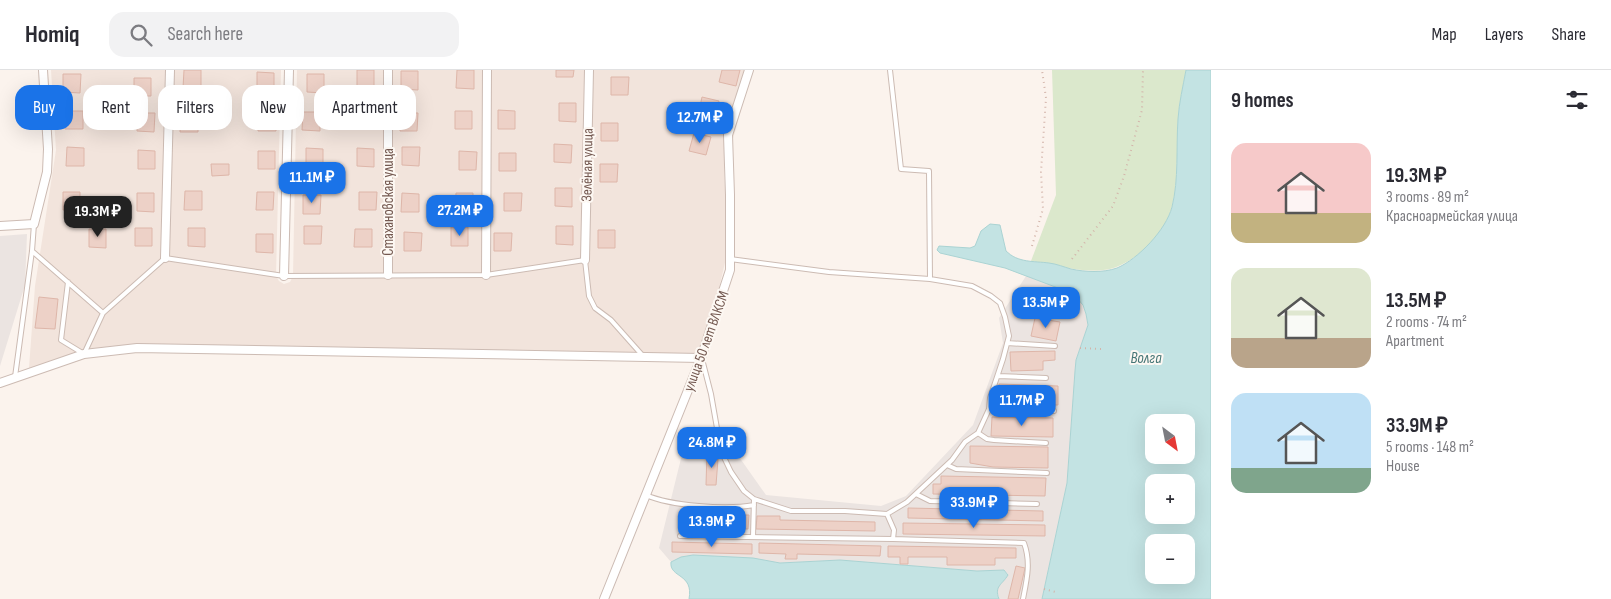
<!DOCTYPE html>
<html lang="en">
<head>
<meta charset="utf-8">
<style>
	body { margin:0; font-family:"Sofia Sans Condensed",sans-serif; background:#f2f2f3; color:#2b2b33; height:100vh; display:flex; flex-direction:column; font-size:19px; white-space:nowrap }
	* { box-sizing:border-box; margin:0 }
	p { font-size:16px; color:#7c7c81 }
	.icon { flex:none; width:28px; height:28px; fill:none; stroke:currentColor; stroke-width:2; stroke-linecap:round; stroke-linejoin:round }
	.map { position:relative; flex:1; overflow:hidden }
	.drawer { display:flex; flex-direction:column; background:#fff; width:400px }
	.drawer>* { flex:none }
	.hud { position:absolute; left:15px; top:15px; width:475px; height:45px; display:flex; gap:10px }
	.needle { width:32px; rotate:148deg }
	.fabs { position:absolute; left:1145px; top:344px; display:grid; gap:10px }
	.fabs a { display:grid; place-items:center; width:50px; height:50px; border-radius:10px; background:#fff; box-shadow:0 5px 20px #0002; font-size:25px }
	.price { position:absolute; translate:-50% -42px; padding:0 11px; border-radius:10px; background:#1a73e8; color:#fff; font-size:16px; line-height:32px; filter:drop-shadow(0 1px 2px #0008) }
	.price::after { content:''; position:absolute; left:50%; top:30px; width:15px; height:11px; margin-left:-8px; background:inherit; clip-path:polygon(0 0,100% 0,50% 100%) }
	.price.selected { background:#222; color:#fff }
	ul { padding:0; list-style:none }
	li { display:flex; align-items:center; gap:15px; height:125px; padding:0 20px }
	li span { display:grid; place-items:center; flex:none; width:140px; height:100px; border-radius:15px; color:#555 }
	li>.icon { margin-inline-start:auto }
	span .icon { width:60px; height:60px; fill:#fffc; stroke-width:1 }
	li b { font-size:21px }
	h2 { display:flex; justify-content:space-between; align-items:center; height:60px; padding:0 20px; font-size:21px }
	.tag { padding:0 18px; border-radius:15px; background:#fff; box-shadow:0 5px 20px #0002; font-size:18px; line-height:45px }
	.tag.selected { background:#1a73e8; color:#fff }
	header { display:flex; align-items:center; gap:30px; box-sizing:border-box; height:70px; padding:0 25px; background:#fff; border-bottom:1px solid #e1e1e2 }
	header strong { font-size:24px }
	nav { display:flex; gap:28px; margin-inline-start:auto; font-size:18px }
	.search { width:350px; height:45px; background:#f2f2f3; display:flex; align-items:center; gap:12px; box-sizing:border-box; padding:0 18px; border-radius:15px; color:#7c7c81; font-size:19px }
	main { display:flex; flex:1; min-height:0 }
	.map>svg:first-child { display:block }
	.residential { fill:#f2e4dc }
	.industrial { fill:#ebe4e1 }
	.green { fill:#dbe8cc }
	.water { fill:#c3e3e3; stroke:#aad3d3; fill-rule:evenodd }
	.building { fill:#edd1c7; stroke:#deb6a9 }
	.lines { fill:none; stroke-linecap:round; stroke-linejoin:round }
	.lane-casing { stroke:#ccbbb3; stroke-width:6 }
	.street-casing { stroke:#ccbbb3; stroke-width:10 }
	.path { stroke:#d3b4aa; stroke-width:2; stroke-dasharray:1 4; stroke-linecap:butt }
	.lane { stroke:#fff; stroke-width:4 }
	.street { stroke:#fff; stroke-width:8 }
	.labels { text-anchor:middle; stroke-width:4; stroke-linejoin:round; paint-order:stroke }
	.street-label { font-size:15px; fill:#745951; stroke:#fdf8f3 }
	.water-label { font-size:16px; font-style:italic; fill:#467676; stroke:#fdf8f3 }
</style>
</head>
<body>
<header>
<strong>Homiq</strong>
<div class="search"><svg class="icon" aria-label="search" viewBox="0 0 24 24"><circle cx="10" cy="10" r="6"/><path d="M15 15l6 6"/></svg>Search here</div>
<nav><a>Map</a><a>Layers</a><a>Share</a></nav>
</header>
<main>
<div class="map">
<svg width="1211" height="529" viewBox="0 0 1211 529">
	<rect width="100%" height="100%" fill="#fbf3ed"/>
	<path class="residential" d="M51 0H281L276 206 279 211 284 214 290 212 293 206 297 0H752L724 101 728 180 702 290 129 276 84 284 29 298 35 216 56 80Z"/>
	<path class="industrial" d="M27 164 25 215 0 296V166Z
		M1026 206 1066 221 1075 227 1083 235 1086 244 1088 255 1076 290 1067 413 1042 529H999L997 520 998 516 1008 504 1004 500 977 501 840 490 780 493 727 487 693 485 674 490 671 492 659 478 687 364 725 367 766 425 881 436 906 426 973 355 1003 273 999 248Z"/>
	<path class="green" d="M1052 0H1186C1183 16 1179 33 1178 49 1176 78 1179 108 1172 136 1166 164 1131 198 1103 200 1078 203 1055 194 1031 191L1056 125Z"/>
	<path class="water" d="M1186 0H1211V529H1042L1067 413 1075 301 1076 290 1088 255 1086 244 1083 235 1076 227 1066 221 1005 198 940 183 937 180 939 176 970 178 975 176 981 161 990 154 1000 155 1006 181C1018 193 1034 191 1049 193 1057 194 1064 197 1071 199 1085 202 1103 203 1117 198 1138 189 1166 160 1172 137 1179 109 1176 78 1178 49 1179 33 1183 16 1186 0ZM1154 352H1186V385H1154ZM1154 412H1186V445H1154ZM1154 472H1186V505H1154Z
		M693 485 753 488 780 493 840 490 977 501 1004 500 1008 505C1002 515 994 516 999 529H689C694 503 669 508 671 492L681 487Z"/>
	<path class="building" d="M184 0H201V18H183Z
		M357 0H374V18H357Z
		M457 0H474V19L456 18Z
		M556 0H574L573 7H556Z
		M722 0H740L736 16 719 12Z
		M401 1H418V20L401 19Z
		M257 2 274 3V21H257Z
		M63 4H81L80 23 63 22Z
		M307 4H324V23L307 22Z
		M611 7H629L628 25H611Z
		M134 8H151V26H134Z
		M702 27 719 31 714 49 698 45Z
		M559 33H576V52L559 51Z
		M498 40 515 41V59H498Z
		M66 41H83V59H65Z
		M358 41H375V59H357Z
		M455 41H472V59H455Z
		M303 42H320V61L302 60Z
		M137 43H155L154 62 137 61Z
		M259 43H276V61H258Z
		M400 43H418L417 61H400Z
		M181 44H198V62H180Z
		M601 53H618V71H601Z
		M694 63 711 67 706 85 689 81Z
		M554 74 572 75 571 93 554 92Z
		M67 77 84 78V96H66Z
		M402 77H420L419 96 402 95Z
		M306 78 323 79V97H306Z
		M357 78 374 79V97L357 96Z
		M138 80 155 81V99H138Z
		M258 81H275V99H258Z
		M459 81 477 82 476 100H459Z
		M499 83H516V101H499Z
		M211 94H229V105L212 106Z
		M600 94H618L617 112H600Z
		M555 118H572V137L555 136Z
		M185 121H202V140H184Z
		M63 122H80V140H63Z
		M257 122H274L273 140H256Z
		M359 122H377L376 140H359Z
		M137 123H154V142L137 141Z
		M402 123 419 124V142H401Z
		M456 123H473V141H455Z
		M504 123H522L521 141H504Z
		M303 125H321L320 144H303Z
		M304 156H322L321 174H304Z
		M556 156H573V175L556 174Z
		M451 157H468V176H451Z
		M135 158H152V176H135Z
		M188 158H205V177L188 176Z
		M89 159H106V178L89 177Z
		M355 159H372V177H354Z
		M598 160H615V178H598Z
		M404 162 422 163 421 181H404Z
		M494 163H512L511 181H494Z
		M256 164H273V183L256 182Z
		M39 227 58 229 55 259 35 258Z
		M1035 248 1060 252 1056 271 1031 266Z
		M1055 281V290L1043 291V300L1011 301 1010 282Z
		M999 314 1058 316V335L999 334Z
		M992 347 1053 348V367L991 366Z
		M705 374 713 375V382L704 381Z
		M970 376 1048 377V398L993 397 970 393Z
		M707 382H716V389H718L716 415H706Z
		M941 406 1046 408 1045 426 933 424V414H941Z
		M908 438 1043 441V451L908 448Z
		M693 444H712V448L735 449V445H749L748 459 683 457V448H693Z
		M757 446H780V450L875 452V461L756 459Z
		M903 453 1045 455V466L903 464Z
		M672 472 752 474V484L672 482Z
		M759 473 881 476 880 486 797 484V489H785L786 484 759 483Z
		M888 476 1016 478V488H995V495H947V487H908V494H900V487H888Z
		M1016 496 1025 498 1018 529H1008Z"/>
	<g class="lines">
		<defs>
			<path id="lane" d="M890 0 901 99 929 101 930 209
				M32 181 103 243
				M68 212 61 270 84 284 103 243 165 188 284 206 486 205 585 190 589 226 595 238 611 250 643 286
				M1007 273 1055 276
				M702 289 711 324 721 381 731 402 744 421 754 429 791 441H845L887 444 907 432 952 390 965 372 978 363 989 339 990 328 1003 289 1009 266 1005 247 1000 233 991 226 972 216 930 209 829 202 730 189
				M998 306 1046 308
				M15 307 32 181 34 154
				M989 339 1054 341
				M978 363 987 369 994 370 1046 373
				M947 395 956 399 1047 403
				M916 424 930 431 1037 434
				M646 425C671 436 726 440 754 435
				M887 444 894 460 893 469 1024 473C1031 492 1027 509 1023 529
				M680 466 893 469
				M753 467 754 429"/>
			<path id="street" d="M0 156 34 154 47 102 48 79 43 0
				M165 188 170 0
				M585 190 589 0
				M388 205V0
				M486 205 487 0
				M284 206 289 0
				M0 313 84 284 137 278 701 288
				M604 529 701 288 730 200V125L728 65 749 0"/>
		</defs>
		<use href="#lane" class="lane-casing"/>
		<use href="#street" class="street-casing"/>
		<path class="path" d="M1032 176 1043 139 1041 102 1046 28 1042 0
			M1072 189 1113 136 1124 106 1142 40 1143 0
			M1080 278 1101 279
			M1044 519 1056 522"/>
		<use href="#lane" class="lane"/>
		<use href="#street" class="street"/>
	</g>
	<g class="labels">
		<g class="street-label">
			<text transform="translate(587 95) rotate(-89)" y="5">Зелёная улица</text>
			<text transform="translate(388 132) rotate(-90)" y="5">Стахановская улица</text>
			<text transform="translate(706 271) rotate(-70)" y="5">улица 50 лет ВЛКСМ</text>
		</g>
		<g class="water-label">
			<text x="1146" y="293">Волга</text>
		</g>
	</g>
</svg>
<div class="fabs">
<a><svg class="needle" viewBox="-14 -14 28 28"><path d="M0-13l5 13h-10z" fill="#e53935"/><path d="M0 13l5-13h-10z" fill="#7c7c81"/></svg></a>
<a>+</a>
<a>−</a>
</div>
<b class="price" style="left:700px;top:74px">12.7M ₽</b>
<b class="price" style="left:312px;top:134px">11.1M ₽</b>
<b class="price" style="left:460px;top:167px">27.2M ₽</b>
<b class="price selected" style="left:98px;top:168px">19.3M ₽</b>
<b class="price" style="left:1046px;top:259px">13.5M ₽</b>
<b class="price" style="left:1022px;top:357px">11.7M ₽</b>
<b class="price" style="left:712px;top:399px">24.8M ₽</b>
<b class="price" style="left:974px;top:459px">33.9M ₽</b>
<b class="price" style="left:712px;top:478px">13.9M ₽</b>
<div class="hud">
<a class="tag selected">Buy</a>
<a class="tag">Rent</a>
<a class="tag">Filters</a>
<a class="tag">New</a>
<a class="tag">Apartment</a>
</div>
</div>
<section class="drawer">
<h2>9 homes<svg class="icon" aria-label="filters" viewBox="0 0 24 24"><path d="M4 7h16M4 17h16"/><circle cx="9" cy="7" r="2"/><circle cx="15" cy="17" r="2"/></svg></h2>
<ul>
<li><span style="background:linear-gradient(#f6c9c9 70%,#c2b280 0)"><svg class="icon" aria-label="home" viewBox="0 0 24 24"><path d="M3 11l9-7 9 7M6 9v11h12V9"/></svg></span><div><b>19.3M ₽</b><p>3 rooms · 89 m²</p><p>Красноармейская улица</p></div></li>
<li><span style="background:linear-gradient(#dfe7d0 70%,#b9a48a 0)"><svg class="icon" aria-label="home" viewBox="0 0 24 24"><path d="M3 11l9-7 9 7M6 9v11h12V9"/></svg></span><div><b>13.5M ₽</b><p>2 rooms · 74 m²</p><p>Apartment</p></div></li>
<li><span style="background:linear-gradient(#bfe0f5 75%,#7fa58c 0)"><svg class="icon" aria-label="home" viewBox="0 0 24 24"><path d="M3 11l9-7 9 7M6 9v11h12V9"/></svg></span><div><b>33.9M ₽</b><p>5 rooms · 148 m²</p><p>House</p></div></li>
</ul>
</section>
</main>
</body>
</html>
